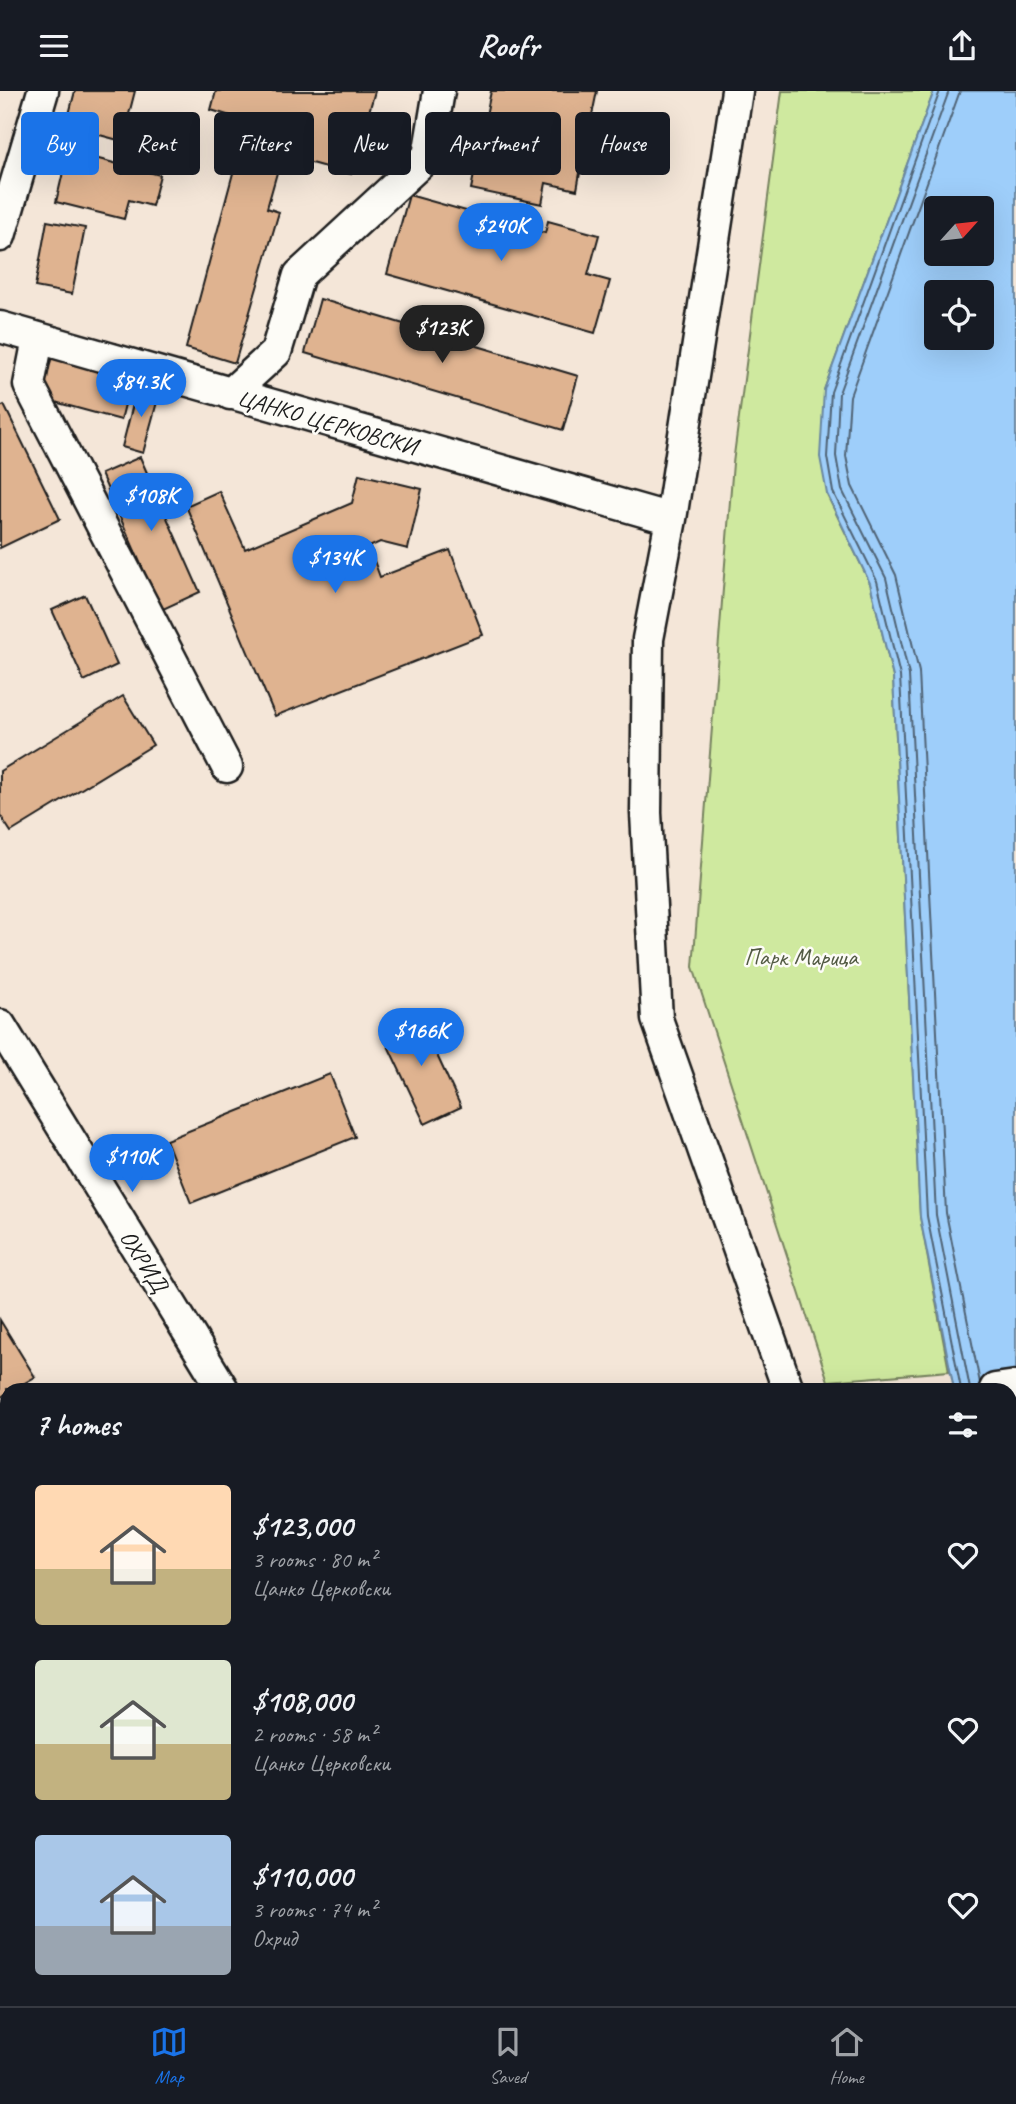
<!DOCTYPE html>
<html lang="en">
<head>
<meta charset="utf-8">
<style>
	body { margin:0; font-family:Caveat,sans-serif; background:#20242c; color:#f1f3f6; height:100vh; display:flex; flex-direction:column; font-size:26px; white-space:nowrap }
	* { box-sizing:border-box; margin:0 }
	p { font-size:23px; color:#9ea1a6 }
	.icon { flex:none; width:38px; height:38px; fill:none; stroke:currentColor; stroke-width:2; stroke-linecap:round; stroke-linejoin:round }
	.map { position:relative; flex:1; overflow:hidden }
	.panel { position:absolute; left:0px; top:1292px; width:1017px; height:625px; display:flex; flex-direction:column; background:#171b24; border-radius:21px 21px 0 0; box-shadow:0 7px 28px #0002 }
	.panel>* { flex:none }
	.top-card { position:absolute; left:21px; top:21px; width:975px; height:63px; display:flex; gap:14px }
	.needle { width:46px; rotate:63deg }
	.fabs { position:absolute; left:924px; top:105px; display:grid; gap:14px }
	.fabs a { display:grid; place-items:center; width:70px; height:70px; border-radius:7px; background:#171b24; box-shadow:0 7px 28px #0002; font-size:35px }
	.price { position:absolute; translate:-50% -60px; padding:0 16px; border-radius:24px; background:#1a73e8; color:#fff; font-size:23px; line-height:46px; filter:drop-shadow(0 2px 4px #0008) }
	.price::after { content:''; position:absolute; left:50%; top:42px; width:21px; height:16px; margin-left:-10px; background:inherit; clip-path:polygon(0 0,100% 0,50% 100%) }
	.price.active { background:#222; color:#fff }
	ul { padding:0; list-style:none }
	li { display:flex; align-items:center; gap:21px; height:175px; padding:0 35px }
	li span { display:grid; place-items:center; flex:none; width:196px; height:140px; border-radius:7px; color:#555 }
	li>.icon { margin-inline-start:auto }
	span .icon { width:84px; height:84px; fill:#fffc; stroke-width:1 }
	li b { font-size:30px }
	h2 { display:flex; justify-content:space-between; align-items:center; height:84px; padding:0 35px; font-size:30px }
	.pill { padding:0 24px; border-radius:7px; background:#171b24; box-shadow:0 7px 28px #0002; font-size:24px; line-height:63px }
	.pill.active { background:#1a73e8; color:#fff }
	header { display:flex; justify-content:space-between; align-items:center; height:91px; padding:0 35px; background:#171b24; font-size:32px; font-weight:600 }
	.dock { display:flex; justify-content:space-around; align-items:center; height:98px; border-top:2px solid #363941; background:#171b24; font-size:19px; color:#9ea1a6 }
	.dock a { display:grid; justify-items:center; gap:4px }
	.dock .active { color:#1a73e8 }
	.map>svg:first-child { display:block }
	.green { fill:#cfe99f; stroke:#76825e; stroke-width:2 }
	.water { fill:#9ecefa; stroke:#6a87a1; stroke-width:2; fill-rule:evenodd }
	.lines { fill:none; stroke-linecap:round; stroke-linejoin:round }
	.shore { stroke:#506375; stroke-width:2 }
	.building { fill:#dfb390; stroke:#1c1c1c; stroke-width:2 }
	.minor-casing { stroke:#1c1c1c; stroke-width:35 }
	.path { stroke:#1c1c1c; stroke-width:4.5; stroke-dasharray:5 5; stroke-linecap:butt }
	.minor { stroke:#fdfcf7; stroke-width:30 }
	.labels { text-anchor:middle; stroke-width:5; stroke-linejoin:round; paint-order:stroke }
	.street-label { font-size:24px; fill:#1c1c1c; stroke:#fdfcf7 }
	.park-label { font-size:24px; fill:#525a43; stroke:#fdfcf7 }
</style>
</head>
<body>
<header><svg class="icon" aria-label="menu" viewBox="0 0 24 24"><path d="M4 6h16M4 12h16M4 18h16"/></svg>Roofr<svg class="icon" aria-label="share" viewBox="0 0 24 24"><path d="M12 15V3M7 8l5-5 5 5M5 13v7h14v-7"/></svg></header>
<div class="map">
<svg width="1016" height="1915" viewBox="0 0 1016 1915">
	<rect width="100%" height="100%" fill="#f4e6d8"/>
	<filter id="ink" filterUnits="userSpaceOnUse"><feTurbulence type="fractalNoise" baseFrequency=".0143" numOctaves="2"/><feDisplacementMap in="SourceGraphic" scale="14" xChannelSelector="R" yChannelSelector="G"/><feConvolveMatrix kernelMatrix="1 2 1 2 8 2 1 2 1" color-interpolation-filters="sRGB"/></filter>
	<g filter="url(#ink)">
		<path class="green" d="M782 0H934L824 299 827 404 870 492 893 586 920 1126 949 1280 828 1290 693 876 733 372Z"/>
		<path class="water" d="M934 0H1016V1495L1010 1473V1298H954L920 1126 893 586 870 492 827 403 820 366 824 299ZM936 117H982V163H936ZM936 201H982V247H936Z"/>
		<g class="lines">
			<path class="shore" d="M940 0 831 301 827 366 833 401 877 490 900 585 927 1125 961 1298
				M949 0 839 302 836 365 842 399 886 487 909 584 936 1124 970 1298
				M960 0 850 305 846 365 852 395 896 484 919 581 946 1122 980 1292"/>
		</g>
		<path class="building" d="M75 0H135L122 50 66 35Z
			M216 0H375L351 83 282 64 267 117 279 121 235 272 186 257 247 30 211 19Z
			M491 0H597L591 29 601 32 591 78 581 76 577 99 546 92 542 113 471 98Z
			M68 60 160 84 152 115 129 109 124 128 56 111Z
			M409 104 545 142 548 130 599 144 588 184 610 190 595 242 387 183Z
			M47 130 85 137 72 203 35 196Z
			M320 208 578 285 563 339 305 262Z
			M52 265 132 286 121 329 40 307Z
			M138 294 160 300 143 362 122 356Z
			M4 314 60 428 0 457V316Z
			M140 366 200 501 161 519 101 383Z
			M359 383 422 398 408 458 380 451 369 456 380 486 450 459 483 544 275 625 186 415 219 400 245 458 352 412Z
			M85 504 117 574 84 590 52 519Z
			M123 605 153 654 11 741 0 724V680Z
			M417 921 461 1016 425 1033 380 938Z
			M330 983 355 1046 191 1112 166 1049Z
			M0 1229 35 1286 14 1298H7V1302L0 1307Z
			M7 1792V1909H825L826 1915H0V1793Z"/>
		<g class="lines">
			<defs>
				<path id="minor" d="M0 145 43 0
					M0 236 671 428 737 0
					M38 248 29 294 227 676
					M230 303 276 261 299 184 428 65 439 0
					M671 428 648 548 646 722 657 928 788 1298
					M0 934 223 1298
					M995 1298 1016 1295
					M0 1464 7 1463
					M0 1754 7 1753
					M848 1909 850 1915"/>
			</defs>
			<use href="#minor" class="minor-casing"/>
			<path class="path" d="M990 1909 993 1915"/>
			<use href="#minor" class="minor"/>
		</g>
	</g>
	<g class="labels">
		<g class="street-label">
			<text transform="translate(327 331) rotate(16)" y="8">ЦАНКО ЦЕРКОВСКИ</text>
			<text transform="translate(144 1170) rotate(58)" y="8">ОХРИД</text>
		</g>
		<g class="park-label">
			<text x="801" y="874">Парк Марица</text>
		</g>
	</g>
</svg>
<div class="fabs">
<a><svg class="needle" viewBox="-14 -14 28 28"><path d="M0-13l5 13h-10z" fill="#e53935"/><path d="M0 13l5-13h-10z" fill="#9ea1a6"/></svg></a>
<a><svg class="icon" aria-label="locate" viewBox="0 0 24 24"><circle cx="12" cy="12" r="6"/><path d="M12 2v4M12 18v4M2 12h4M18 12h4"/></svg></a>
</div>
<b class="price" style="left:501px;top:172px">$240K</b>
<b class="price active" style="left:442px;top:274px">$123K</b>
<b class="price" style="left:141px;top:328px">$84.3K</b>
<b class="price" style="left:151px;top:442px">$108K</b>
<b class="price" style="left:335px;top:504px">$134K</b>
<b class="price" style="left:421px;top:977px">$166K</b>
<b class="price" style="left:132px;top:1103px">$110K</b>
<div class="top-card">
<a class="pill active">Buy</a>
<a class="pill">Rent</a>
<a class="pill">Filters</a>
<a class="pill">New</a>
<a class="pill">Apartment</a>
<a class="pill">House</a>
</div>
<section class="panel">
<h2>7 homes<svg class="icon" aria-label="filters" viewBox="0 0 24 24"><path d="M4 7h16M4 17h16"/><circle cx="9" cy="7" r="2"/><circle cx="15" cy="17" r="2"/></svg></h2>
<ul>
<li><span style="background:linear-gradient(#ffd9b3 60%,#c2b280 0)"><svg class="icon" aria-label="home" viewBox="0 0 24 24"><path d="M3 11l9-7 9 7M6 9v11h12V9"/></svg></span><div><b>$123,000</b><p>3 rooms · 80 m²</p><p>Цанко Церковски</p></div><svg class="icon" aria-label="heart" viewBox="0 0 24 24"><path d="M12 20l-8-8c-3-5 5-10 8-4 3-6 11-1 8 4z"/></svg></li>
<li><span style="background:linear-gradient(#dfe7d0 60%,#c2b280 0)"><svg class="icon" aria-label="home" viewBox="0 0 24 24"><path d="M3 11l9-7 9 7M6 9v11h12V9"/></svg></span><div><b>$108,000</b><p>2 rooms · 58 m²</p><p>Цанко Церковски</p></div><svg class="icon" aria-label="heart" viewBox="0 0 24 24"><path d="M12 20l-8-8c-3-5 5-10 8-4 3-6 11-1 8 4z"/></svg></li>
<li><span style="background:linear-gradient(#a9c7e8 65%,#9aa5b1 0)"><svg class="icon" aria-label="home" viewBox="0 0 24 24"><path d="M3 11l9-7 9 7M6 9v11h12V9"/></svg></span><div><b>$110,000</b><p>3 rooms · 74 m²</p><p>Охрид</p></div><svg class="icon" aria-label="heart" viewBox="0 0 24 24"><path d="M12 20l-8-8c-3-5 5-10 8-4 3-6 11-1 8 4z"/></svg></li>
</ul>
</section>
</div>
<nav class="dock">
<a class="active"><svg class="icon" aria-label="map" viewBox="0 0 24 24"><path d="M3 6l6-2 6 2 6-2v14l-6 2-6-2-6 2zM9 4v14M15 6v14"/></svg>Map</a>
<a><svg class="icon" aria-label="saved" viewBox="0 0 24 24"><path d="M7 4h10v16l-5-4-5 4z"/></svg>Saved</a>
<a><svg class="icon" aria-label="home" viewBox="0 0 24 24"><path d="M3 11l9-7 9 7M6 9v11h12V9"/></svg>Home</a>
</nav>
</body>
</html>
